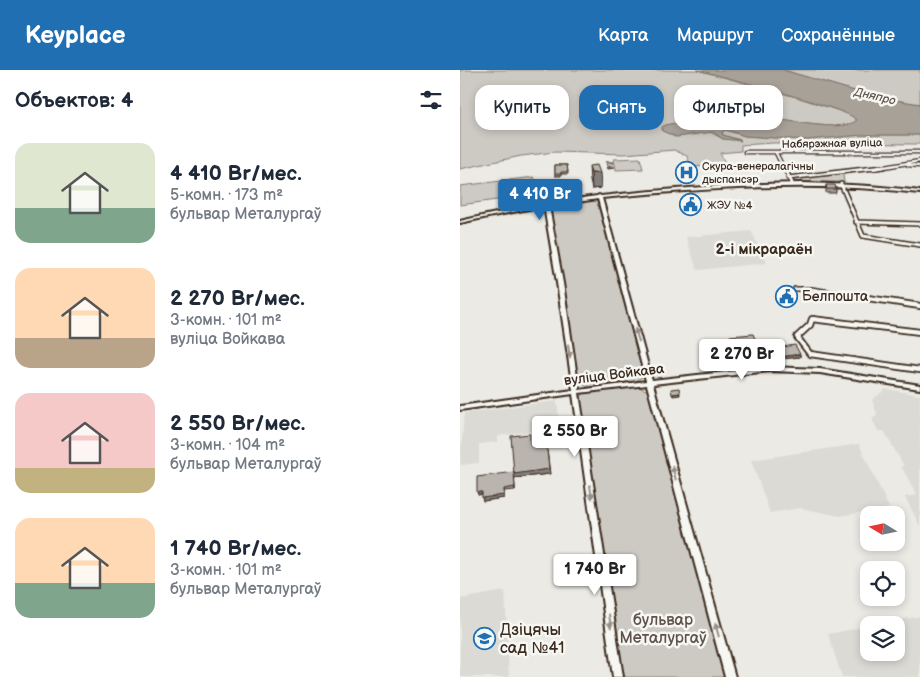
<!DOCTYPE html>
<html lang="ru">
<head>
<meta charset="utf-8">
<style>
	body { margin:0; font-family:"Balsamiq Sans",sans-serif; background:#f6f6f7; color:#1f2937; height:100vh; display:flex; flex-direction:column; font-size:19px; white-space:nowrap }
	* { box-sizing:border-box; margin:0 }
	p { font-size:16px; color:#747a83 }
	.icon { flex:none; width:28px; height:28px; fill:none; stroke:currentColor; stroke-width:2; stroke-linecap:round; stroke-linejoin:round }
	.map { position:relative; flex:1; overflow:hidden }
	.side { display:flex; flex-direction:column; background:#fff; width:460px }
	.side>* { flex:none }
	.top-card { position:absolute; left:15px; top:15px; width:370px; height:45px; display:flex; gap:10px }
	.needle { width:32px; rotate:280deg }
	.tools { position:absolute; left:400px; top:436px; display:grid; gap:10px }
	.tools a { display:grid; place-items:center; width:45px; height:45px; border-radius:10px; background:#fff; box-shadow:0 2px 8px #0003; font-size:25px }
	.price { position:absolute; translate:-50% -42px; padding:0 11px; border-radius:5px; background:#fff; color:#222; font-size:16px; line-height:32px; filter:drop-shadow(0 1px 2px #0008) }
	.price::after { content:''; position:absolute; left:50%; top:30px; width:15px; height:11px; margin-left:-8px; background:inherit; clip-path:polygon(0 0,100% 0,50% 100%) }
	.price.on { background:#1f6fb2; color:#fff }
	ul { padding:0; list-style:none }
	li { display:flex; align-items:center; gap:15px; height:125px; padding:0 15px }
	li span { display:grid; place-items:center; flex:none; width:140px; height:100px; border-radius:15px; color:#555 }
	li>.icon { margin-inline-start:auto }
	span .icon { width:60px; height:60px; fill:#fffc; stroke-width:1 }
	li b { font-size:21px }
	h2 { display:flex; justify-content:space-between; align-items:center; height:60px; padding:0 15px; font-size:21px }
	.tag { padding:0 18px; border-radius:15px; background:#fff; box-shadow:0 2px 8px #0003; font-size:18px; line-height:45px }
	.tag.on { background:#1f6fb2; color:#fff }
	header { display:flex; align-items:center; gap:30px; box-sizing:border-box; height:70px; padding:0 25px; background:#1f6fb2; color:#fff }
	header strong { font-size:24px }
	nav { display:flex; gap:28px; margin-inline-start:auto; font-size:18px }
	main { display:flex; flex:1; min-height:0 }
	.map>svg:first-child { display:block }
	.built { fill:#dcdad4 }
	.green { fill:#cdcac4; stroke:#847a71 }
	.water { fill:#a8a198; stroke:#7c7167 }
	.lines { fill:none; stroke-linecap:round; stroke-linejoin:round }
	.minor-far2-casing { stroke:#3b2a1e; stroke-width:5 }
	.minor-far1-casing { stroke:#3b2a1e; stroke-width:6 }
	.minor-casing { stroke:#3b2a1e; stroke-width:8 }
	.secondary-casing { stroke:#3b2a1e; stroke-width:4 }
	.minor-far2 { stroke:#f6f6f2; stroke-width:2.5 }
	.minor-far1 { stroke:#f6f6f2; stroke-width:3 }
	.minor { stroke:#f6f6f2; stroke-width:4.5 }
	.secondary { fill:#f6f6f2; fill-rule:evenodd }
	.wall { fill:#a09b96; stroke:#3b2a1e }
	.shaded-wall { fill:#827e7a; stroke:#3b2a1e }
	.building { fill:#bab4ae; stroke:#3b2a1e }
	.oneway { fill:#989088 }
	.labels { text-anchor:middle; stroke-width:5; stroke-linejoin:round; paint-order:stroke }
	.far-street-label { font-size:11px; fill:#3b2a1e; stroke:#f6f6f2 }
	.far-poi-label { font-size:11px; fill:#3b2a1e; stroke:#f6f6f2; text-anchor:start }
	.far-water-label { font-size:12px; font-style:italic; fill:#615449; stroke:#f6f6f2 }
	.poi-label { font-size:14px; fill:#3b2a1e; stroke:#f6f6f2; text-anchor:start }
	.street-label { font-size:14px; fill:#3b2a1e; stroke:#f6f6f2 }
	.neighbourhood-label { font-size:15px; font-weight:bold; fill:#3b2a1e; stroke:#f6f6f2 }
	.near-park-label { font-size:16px; fill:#605248; stroke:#f6f6f2 }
	.near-poi-label { font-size:16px; fill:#3b2a1e; stroke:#f6f6f2; text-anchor:start }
</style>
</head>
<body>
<header>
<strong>Keyplace</strong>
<nav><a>Карта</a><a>Маршрут</a><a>Сохранённые</a></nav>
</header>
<main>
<section class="side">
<h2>Объектов: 4<svg class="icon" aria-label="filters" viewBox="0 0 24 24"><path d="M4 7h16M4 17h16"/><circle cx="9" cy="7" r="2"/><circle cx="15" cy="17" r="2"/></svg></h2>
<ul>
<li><span style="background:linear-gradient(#dfe7d0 65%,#7fa58c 0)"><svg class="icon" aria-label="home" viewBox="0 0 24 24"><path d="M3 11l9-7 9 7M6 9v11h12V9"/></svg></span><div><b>4 410 Br/мес.</b><p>5-комн. · 173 m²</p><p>бульвар Металургаў</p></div></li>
<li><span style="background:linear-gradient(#ffd9b3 70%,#b9a48a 0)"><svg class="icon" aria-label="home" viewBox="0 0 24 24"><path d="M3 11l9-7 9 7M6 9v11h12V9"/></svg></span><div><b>2 270 Br/мес.</b><p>3-комн. · 101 m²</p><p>вуліца Войкава</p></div></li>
<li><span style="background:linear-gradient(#f6c9c9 75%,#c2b280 0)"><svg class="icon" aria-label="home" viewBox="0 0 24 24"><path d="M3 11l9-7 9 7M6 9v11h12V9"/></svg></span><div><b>2 550 Br/мес.</b><p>3-комн. · 104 m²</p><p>бульвар Металургаў</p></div></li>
<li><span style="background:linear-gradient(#ffd9b3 65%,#7fa58c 0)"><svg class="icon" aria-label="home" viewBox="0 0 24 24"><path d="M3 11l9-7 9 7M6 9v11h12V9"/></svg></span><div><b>1 740 Br/мес.</b><p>3-комн. · 101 m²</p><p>бульвар Металургаў</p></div></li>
</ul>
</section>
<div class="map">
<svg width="460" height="607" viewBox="0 0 460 607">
	<rect width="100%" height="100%" fill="#ebeae5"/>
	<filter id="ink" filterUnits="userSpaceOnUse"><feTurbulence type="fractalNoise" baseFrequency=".02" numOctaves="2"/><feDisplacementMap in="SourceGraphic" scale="10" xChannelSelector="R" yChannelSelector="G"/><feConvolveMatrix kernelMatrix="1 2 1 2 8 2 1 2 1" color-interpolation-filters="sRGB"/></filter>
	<g filter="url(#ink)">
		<path class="built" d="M291 161 307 193 237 200 226 167Z
			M426 319 460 325V456L445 427 457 425 441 396H444L424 361H418L412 349 417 344 412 330Z
			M97 331 101 369 76 372 74 361 38 366V372L19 374V393L0 395 4 343Z
			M399 374 429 438 380 446 340 438 310 443 291 390Z
			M45 521 49 607H0V529Z
			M460 546V607H382L368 564 409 556V582H436V555H415Z"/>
		<path class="green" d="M0 0H237L336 27 389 44 397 50C381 66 303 44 279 44 270 44 256 44 248 48 243 50 239 53 234 54 219 58 217 51 201 59L214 67 250 62 263 69 281 70 263 65 262 62 265 60 285 66 347 70 403 65H460V74L313 73 281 75V81L260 83 266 95 231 97 227 86 214 80 164 84 95 82 61 86 0 99Z
			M323 0H460V34L415 27Z
			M180 88 183 99 156 100 154 89Z
			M383 104 384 112H333L331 109Z
			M74 107 81 124 0 135V116Z
			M132 130 137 131 183 304 181 308 174 312 129 317 119 313 90 137Z
			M177 316 188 321 264 607H164L120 329 122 325 127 322Z"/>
		<path class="water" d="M237 0H323L415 27 460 34V65H403L347 70 285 66 266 60 262 62 263 65 281 71 263 69 253 62 217 67 202 61V57C212 50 221 56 232 55 239 54 243 50 249 48 258 44 270 44 280 44 304 44 381 66 397 50 390 39 258 5 237 0Z"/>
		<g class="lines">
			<defs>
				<path id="minor-far2" d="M285 82H460
					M316 83 324 99
					M448 95 460 96
					M412 99 460 91"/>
				<path id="minor-far1" d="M324 97 332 113
					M328 108 423 97
					M381 114 403 166 460 175
					M396 152 460 154
					M335 219H351L396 226"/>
				<path id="minor" d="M388 225 460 236
					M460 262 352 249 350 255 337 267 350 284 460 300"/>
				<path id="secondary" d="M342 113C382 114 421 116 460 121V123C354 111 248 118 142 128L192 310 310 297 360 299 460 315V319L360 303 310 301 193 314 275 607H265L187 315 119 323 163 607H153L113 324 0 340V336L113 320 97 213 84 136 28 147 0 153V151C46 140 91 132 137 126L139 125 141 126C208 119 275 114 342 113ZM138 129 186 311 119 320 103 213 89 136Z"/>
			</defs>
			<use href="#minor-far2" class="minor-far2-casing"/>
			<use href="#minor-far1" class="minor-far1-casing"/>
			<use href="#minor" class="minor-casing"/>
			<use href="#secondary" class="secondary-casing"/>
			<use href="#minor-far2" class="minor-far2"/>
			<use href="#minor-far1" class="minor-far1"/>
			<use href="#minor" class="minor"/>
			<use href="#secondary" class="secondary"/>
		</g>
		<path class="wall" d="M146 92 154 97V98L148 99Z
			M95 95H107L108 104H101V106H95Z
			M129 96 141 118 132 119 130 111Z
			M220 98 231 104V105L224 106 220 99Z
			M366 115 376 119V123H366Z
			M270 266 303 287V289L279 291 270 268Z
			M316 278 340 284V287L320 289 315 280Z
			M71 373 90 404 54 408V407L55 420 44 421V428L23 431 22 424 18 425 54 402Z"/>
		<path class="shaded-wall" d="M131 103H140L141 118 132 119Z
			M340 284V287L320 289V287Z
			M220 323V325L213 326 212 324Z
			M86 371 90 404 54 408V407L55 420 54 402Z
			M44 419V428L23 431 22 428Z
			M17 422H22L23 424 18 425Z"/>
		<path class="building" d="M146 92H153L154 97H148Z
			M95 95H107L108 102H101V104H95Z
			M137 95 140 103H131L129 96Z
			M227 97 231 104H223L220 98Z
			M366 115H375L376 119H367Z
			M293 264 303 287 279 289 270 266Z
			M335 275 340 284 320 287 316 278Z
			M219 318 220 323 212 324 211 319Z
			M70 364V373L86 371 89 399 54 404 51 366Z
			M54 402 55 417 44 419V425L22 428V422H17V407Z"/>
		<defs><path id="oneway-solid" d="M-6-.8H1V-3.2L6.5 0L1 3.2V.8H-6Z" transform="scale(1.25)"/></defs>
		<g class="oneway">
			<use href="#oneway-solid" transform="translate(177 265) rotate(-106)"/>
			<use href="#oneway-solid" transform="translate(109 281) rotate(82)"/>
			<use href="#oneway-solid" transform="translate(214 403) rotate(-105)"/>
			<use href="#oneway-solid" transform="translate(131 422) rotate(81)"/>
			<use href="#oneway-solid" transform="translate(150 551) rotate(82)"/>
			<use href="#oneway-solid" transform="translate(257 560) rotate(-105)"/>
		</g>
	</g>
	<defs>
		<symbol id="hospital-ring" viewBox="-11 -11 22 22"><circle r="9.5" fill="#f6f6f2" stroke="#1f6fb2" stroke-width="1.5"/><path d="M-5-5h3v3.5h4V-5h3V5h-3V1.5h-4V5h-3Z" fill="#1f6fb2"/></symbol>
		<symbol id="civic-ring" viewBox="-11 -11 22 22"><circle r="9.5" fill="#f6f6f2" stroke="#1f6fb2" stroke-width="1.5"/><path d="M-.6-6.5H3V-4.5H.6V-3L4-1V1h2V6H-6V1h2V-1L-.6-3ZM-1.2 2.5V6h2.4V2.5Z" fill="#1f6fb2"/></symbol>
		<symbol id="school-ring" viewBox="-11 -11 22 22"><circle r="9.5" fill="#f6f6f2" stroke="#1f6fb2" stroke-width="1.5"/><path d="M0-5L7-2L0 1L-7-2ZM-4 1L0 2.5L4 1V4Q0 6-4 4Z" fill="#1f6fb2"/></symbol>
	</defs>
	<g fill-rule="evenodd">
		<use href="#hospital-ring" x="214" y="90" width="25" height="25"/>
		<use href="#civic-ring" x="218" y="122" width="25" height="25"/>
		<use href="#civic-ring" x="314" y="214" width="25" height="25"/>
		<use href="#school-ring" x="12" y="556" width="25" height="25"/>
	</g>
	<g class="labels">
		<g class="far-street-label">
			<text transform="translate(372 73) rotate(-1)" y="4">Набярэжная вуліца</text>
		</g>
		<g class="far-poi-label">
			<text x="242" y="100">Скура-венералагічны<tspan x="242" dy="13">дыспансэр</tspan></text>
			<text x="247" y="139">ЖЭУ №4</text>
		</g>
		<g class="far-water-label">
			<text transform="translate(415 26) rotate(13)" y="4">Дняпро</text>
		</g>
		<g class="poi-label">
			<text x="342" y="231">Белпошта</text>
		</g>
		<g class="street-label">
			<text transform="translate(154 304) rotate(-7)" y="5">вуліца Войкава</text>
		</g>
		<g class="neighbourhood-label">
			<text x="304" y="184">2-і мікрараён</text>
		</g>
		<g class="near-park-label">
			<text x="203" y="555">бульвар<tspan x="203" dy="18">Металургаў</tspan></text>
		</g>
		<g class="near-poi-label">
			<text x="40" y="565">Дзіцячы<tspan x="40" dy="18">сад №41</tspan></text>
		</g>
	</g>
</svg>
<div class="tools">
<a><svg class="needle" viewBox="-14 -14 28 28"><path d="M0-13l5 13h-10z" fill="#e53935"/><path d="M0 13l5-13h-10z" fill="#747a83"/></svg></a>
<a><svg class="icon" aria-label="locate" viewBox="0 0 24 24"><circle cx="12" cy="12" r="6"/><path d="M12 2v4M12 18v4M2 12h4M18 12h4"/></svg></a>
<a><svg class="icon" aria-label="layers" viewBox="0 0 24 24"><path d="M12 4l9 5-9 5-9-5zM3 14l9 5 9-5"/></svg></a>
</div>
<b class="price on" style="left:80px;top:151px">4 410 Br</b>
<b class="price" style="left:282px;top:311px">2 270 Br</b>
<b class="price" style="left:115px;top:388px">2 550 Br</b>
<b class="price" style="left:135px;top:526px">1 740 Br</b>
<div class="top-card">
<a class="tag">Купить</a>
<a class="tag on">Снять</a>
<a class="tag">Фильтры</a>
</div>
</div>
</main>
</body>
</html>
